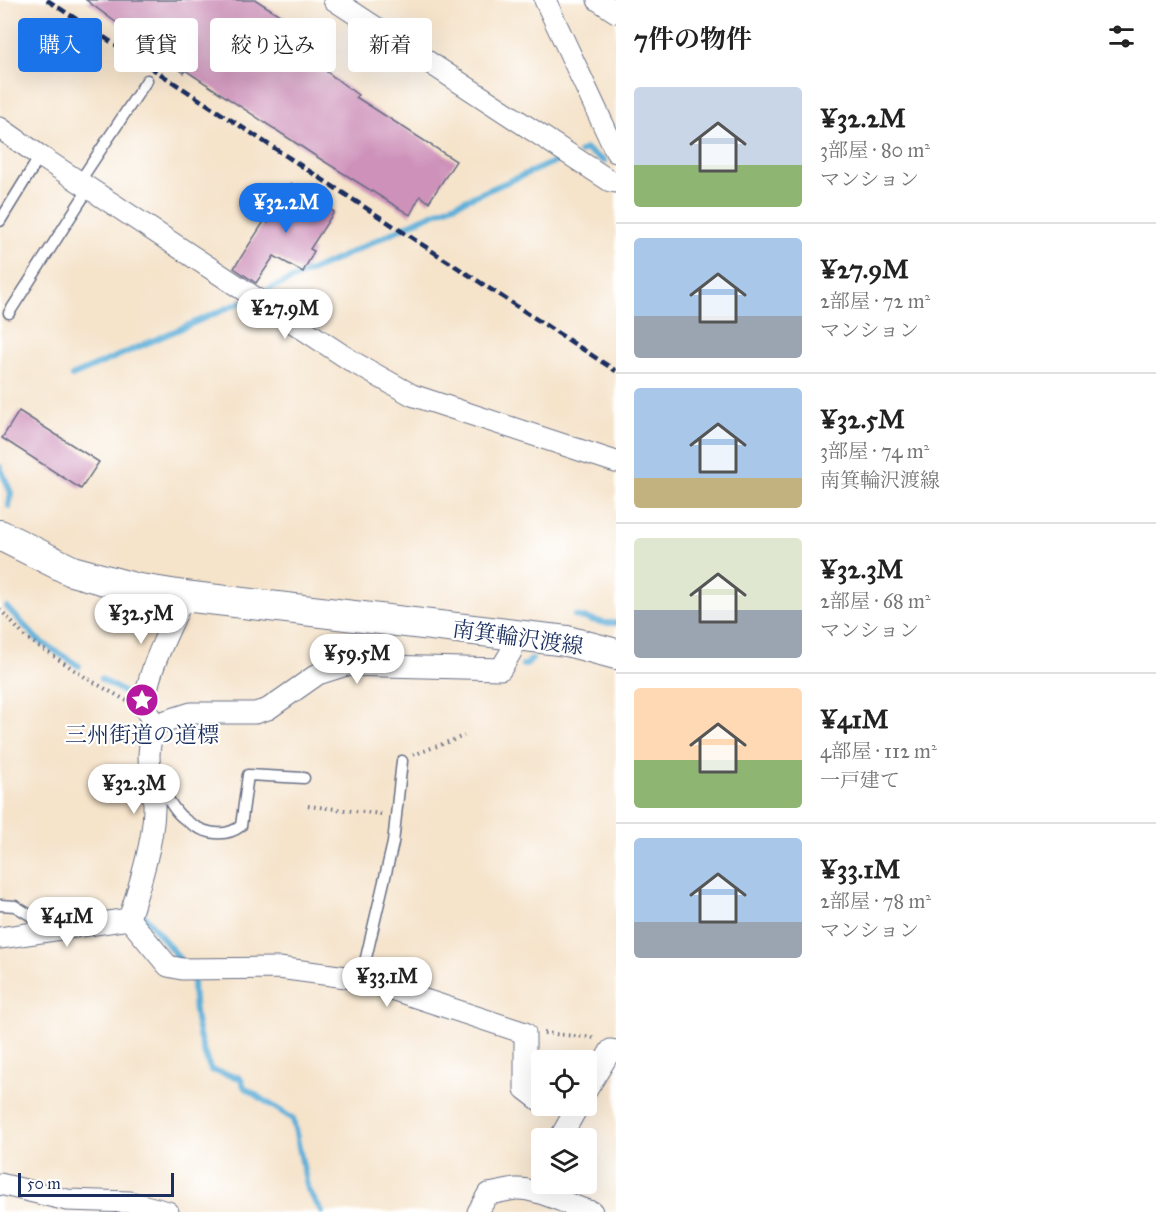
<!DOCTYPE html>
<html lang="ja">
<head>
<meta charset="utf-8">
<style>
	body { margin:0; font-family:"IM FELL Great Primer","Noto Serif JP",serif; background:#f2f2f2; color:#222; height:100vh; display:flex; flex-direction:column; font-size:22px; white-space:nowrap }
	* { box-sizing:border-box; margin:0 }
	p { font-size:20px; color:#767676 }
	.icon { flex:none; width:33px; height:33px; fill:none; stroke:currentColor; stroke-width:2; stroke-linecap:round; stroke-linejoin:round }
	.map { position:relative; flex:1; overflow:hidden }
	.panel { display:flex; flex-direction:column; background:#fff; width:540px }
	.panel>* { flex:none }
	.banner { position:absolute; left:18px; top:18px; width:507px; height:54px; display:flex; gap:12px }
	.buttons { position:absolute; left:531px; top:1050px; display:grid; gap:12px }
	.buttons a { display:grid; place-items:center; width:66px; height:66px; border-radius:6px; background:#fff; box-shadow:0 6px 24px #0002; font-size:30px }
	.scale { position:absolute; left:18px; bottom:15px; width:156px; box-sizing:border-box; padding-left:6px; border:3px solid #1b2f5e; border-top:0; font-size:16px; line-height:21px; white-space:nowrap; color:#1b2f5e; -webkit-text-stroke:4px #fff; paint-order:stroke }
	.price { position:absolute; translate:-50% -51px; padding:0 14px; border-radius:21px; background:#fff; color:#222; font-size:20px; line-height:39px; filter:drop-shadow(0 2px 3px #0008) }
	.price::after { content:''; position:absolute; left:50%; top:36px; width:18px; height:14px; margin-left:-9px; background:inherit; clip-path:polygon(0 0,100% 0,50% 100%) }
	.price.current { background:#1a73e8; color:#fff }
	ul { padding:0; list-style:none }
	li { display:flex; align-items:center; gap:18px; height:150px; padding:0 18px }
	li+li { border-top:2px solid #e0e0e0 }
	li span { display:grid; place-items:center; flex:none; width:168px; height:120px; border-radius:6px; color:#555 }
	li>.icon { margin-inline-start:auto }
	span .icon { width:72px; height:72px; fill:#fffc; stroke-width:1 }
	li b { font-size:26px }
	h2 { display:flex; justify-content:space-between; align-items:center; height:72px; padding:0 18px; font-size:26px }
	.chip { padding:0 21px; border-radius:6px; background:#fff; box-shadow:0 6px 24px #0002; font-size:21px; line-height:54px }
	.chip.current { background:#1a73e8; color:#fff }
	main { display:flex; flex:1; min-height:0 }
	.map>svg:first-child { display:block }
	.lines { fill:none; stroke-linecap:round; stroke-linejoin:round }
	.stream { stroke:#5dafd8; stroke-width:6 }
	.building { fill:#ce91b9 }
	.service-casing { stroke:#676e84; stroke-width:13 }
	.minor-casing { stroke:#676e84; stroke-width:23 }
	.secondary-casing { stroke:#676e84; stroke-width:32 }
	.path { stroke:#676e84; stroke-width:4; stroke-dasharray:1.5 4.5; stroke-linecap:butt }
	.service { stroke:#fff; stroke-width:10 }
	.minor { stroke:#fff; stroke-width:21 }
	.secondary { stroke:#fff; stroke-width:30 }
	.rail { stroke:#1b2f5e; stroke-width:4.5; stroke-dasharray:9 4.5; stroke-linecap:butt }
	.labels { text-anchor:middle; stroke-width:4.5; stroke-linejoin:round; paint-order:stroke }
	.street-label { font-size:22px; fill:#1b2f5e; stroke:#fff }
	.poi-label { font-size:22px; fill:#1b2f5e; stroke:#fff }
</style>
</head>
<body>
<main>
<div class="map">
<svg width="616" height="1212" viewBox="0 0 616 1212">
	<rect width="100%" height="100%" fill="#fff"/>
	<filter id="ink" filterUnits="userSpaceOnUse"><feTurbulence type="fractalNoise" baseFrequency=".0167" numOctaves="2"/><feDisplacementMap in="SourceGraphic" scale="12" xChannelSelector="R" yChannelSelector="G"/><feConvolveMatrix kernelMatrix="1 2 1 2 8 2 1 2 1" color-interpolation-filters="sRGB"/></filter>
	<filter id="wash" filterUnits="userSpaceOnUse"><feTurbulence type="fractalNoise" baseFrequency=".008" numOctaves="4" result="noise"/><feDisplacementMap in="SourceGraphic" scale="24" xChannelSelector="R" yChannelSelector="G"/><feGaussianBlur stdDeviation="1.35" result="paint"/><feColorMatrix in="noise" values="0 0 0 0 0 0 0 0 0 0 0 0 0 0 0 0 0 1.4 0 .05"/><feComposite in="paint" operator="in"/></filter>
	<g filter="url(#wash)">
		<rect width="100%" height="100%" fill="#f5e3ca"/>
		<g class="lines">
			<path class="stream" d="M580 152 585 149 604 161
				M263 292 333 261 421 219 561 159
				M72 376 246 300
				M0 467 11 493 9 506
				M7 607 38 640 79 666
				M575 616 605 623H616
				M523 665H526L532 659
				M101 679 137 700
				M135 780 140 791
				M144 901 143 914 182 962
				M193 977C193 1009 197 1040 211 1070L240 1078 245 1088 293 1119 308 1190 322 1212"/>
		</g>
		<g id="blocks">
			<path class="building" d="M86 0H256L321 41 311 60 358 95 356 97 456 161 429 202 420 196 410 215 314 155 185 70 184 73Z
				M291 183 334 212 310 249 314 251 303 272 274 256 256 283 234 268 265 220 268 223Z
				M19 411 99 462 81 489 2 438Z"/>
		</g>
	</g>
	<g filter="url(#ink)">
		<use href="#blocks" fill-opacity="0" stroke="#676e84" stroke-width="1.5"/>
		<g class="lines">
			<defs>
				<path id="service" d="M80 181 147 80
					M0 221 40 156
					M9 313 89 188
					M154 785C169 794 170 807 182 817 199 832 222 840 241 826L248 775 304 778
					M0 905 15 906 51 928
					M361 979 393 843 402 761"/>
				<path id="minor" d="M334 0 610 181 616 182
					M545 0 616 152
					M598 0 616 12
					M0 128 40 156 353 362 412 395 616 462
					M156 724C152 719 147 715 146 708 142 679 173 624 184 596
					M129 919C139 887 153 844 154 810 155 775 141 761 156 724L191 713H255L268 709 318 674 346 665 501 669 511 652 514 635
					M129 919 168 966 182 969 279 968 361 979 525 1033V1089L542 1102
					M0 938 129 919
					M586 1091 611 1050 616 1051
					M560 1138 578 1106
					M0 1184 67 1200 130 1202 168 1212
					M478 1212 488 1194C497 1193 507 1190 516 1189 538 1188 569 1206 592 1212"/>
				<path id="secondary" d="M0 535 72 571 134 588 184 596 567 641 616 654"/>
			</defs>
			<use href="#service" class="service-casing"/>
			<use href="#minor" class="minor-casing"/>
			<use href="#secondary" class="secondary-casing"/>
			<path class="path" d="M0 609 25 637 88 679 127 701
				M413 755 464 736
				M308 806 382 814
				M544 1033 596 1038"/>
			<use href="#service" class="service"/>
			<use href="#minor" class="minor"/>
			<use href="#secondary" class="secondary"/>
			<path class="rail" d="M47 0 616 371"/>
		</g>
	</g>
	<defs>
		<symbol id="sight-disc" viewBox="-11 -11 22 22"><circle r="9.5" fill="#b5179e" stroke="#fff"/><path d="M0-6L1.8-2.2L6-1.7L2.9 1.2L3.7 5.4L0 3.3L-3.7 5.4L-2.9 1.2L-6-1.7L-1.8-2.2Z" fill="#fff"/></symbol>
	</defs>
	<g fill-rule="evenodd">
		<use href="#sight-disc" x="123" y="681" width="38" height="38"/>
	</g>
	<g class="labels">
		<g class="street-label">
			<text transform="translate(518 637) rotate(8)" y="8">南箕輪沢渡線</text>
		</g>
		<g class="poi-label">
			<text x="142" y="742">三州街道の道標</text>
		</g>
	</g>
</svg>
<div class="buttons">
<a><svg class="icon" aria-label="locate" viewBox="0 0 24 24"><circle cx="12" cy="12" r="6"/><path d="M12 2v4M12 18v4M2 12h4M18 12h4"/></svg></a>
<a><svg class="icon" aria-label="layers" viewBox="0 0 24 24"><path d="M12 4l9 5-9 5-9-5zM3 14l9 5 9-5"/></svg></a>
</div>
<div class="scale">50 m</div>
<b class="price current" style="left:286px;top:234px">¥32.2M</b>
<b class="price" style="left:285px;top:340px">¥27.9M</b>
<b class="price" style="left:141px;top:645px">¥32.5M</b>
<b class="price" style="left:357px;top:685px">¥59.5M</b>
<b class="price" style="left:134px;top:815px">¥32.3M</b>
<b class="price" style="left:67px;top:948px">¥41M</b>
<b class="price" style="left:387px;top:1008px">¥33.1M</b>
<div class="banner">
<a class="chip current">購入</a>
<a class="chip">賃貸</a>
<a class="chip">絞り込み</a>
<a class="chip">新着</a>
</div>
</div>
<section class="panel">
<h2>7件の物件<svg class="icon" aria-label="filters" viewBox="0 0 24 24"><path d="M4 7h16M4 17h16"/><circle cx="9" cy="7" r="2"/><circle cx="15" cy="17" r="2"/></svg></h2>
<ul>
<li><span style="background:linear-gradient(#c9d6e8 65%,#8fb573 0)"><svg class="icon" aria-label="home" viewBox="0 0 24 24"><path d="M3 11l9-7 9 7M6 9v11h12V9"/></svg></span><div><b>¥32.2M</b><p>3部屋 · 80 m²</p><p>マンション</p></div></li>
<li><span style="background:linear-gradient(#a9c7e8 65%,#9aa5b1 0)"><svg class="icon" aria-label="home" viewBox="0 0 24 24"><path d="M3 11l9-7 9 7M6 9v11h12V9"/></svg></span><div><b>¥27.9M</b><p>2部屋 · 72 m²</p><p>マンション</p></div></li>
<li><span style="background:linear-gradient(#a9c7e8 75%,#c2b280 0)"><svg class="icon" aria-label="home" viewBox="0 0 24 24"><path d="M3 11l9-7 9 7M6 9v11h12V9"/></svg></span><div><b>¥32.5M</b><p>3部屋 · 74 m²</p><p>南箕輪沢渡線</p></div></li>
<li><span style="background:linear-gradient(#dfe7d0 60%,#9aa5b1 0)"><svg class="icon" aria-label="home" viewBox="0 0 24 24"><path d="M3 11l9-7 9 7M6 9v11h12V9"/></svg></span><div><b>¥32.3M</b><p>2部屋 · 68 m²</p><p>マンション</p></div></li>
<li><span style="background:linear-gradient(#ffd9b3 60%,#8fb573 0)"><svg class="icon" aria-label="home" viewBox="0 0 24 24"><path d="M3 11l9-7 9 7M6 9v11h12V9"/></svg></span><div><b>¥41M</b><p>4部屋 · 112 m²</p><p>一戸建て</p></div></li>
<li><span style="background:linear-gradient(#a9c7e8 70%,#9aa5b1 0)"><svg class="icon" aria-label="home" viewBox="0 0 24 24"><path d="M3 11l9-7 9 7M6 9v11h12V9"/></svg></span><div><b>¥33.1M</b><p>2部屋 · 78 m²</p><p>マンション</p></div></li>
</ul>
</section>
</main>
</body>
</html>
